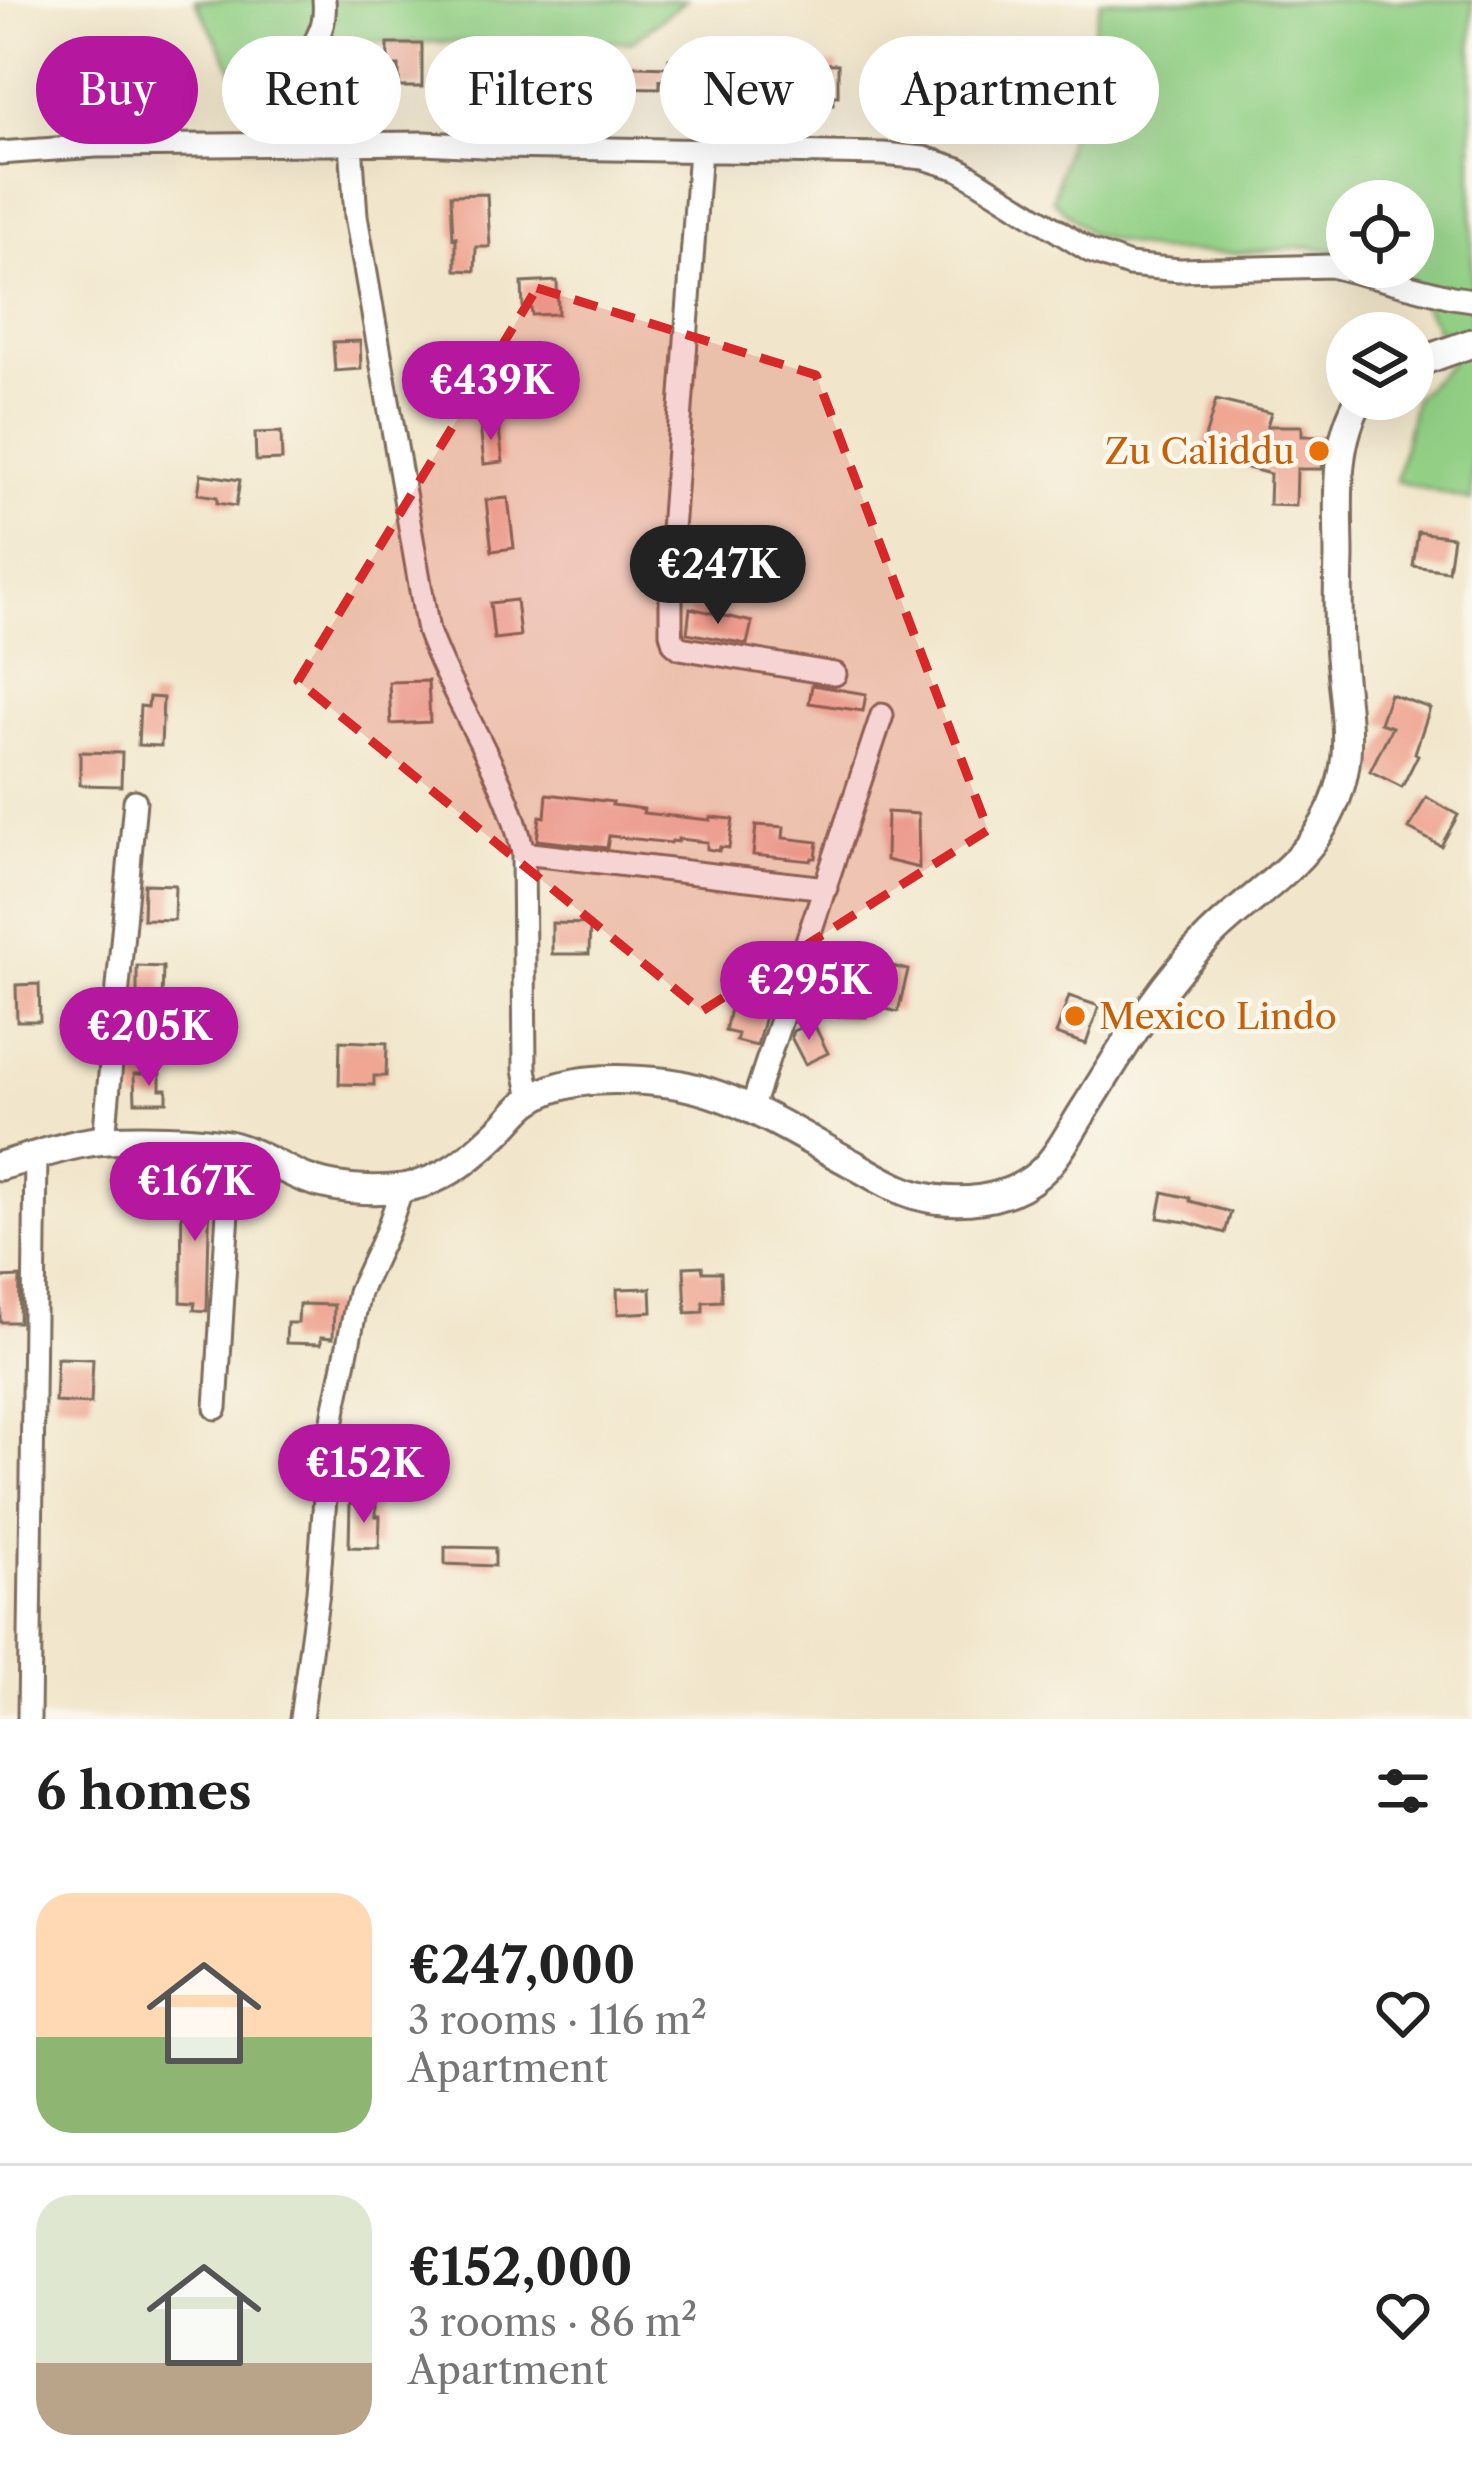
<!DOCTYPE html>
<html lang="en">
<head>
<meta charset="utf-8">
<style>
	body { margin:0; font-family:"Libre Caslon Text",serif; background:#f6f6f6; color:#222; height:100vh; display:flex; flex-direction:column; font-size:45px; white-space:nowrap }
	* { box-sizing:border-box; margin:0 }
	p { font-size:39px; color:#767676 }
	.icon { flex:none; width:66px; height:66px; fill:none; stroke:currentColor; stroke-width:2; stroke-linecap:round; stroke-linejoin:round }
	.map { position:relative; height:1719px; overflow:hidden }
	.side { display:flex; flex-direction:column; background:#fff; flex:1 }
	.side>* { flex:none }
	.hud { position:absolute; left:36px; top:36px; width:1401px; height:108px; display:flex; gap:24px }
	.fabs { position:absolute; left:1326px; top:180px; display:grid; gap:24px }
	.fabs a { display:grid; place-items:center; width:108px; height:108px; border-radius:50%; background:#fff; box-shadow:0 12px 48px #0002; font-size:60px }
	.price { position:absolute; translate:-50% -102px; padding:0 27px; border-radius:42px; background:#b5179e; color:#fff; font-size:39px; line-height:78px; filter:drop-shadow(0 3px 6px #0008) }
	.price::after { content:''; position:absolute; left:50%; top:72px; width:36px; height:27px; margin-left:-18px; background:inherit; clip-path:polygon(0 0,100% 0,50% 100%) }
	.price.selected { background:#222; color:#fff }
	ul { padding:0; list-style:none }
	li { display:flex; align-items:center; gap:36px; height:300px; padding:0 36px }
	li+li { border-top:3px solid #e0e0e0 }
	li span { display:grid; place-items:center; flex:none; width:336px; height:240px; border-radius:36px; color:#555 }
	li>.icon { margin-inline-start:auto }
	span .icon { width:144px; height:144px; fill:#fffc; stroke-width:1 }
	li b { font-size:51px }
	h2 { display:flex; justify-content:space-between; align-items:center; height:144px; padding:0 36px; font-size:51px }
	.tag { padding:0 42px; border-radius:54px; background:#fff; box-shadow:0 12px 48px #0002; font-size:42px; line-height:108px }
	.tag.selected { background:#b5179e; color:#fff }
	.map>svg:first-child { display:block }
	.green { fill:#93d086; stroke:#677d52; stroke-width:3 }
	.building { fill:#efa794 }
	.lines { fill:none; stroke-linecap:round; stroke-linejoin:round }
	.minor-casing { stroke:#7b6c5b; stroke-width:27 }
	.major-casing { stroke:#7b6c5b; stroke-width:33 }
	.minor { stroke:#fff; stroke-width:21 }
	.major { stroke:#fff; stroke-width:27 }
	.marked { fill:#d62828; fill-opacity:0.2; stroke:#d62828; stroke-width:9; stroke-dasharray:24 15; stroke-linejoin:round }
	.food-dot { fill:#e8710a; stroke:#fbf7ec; stroke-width:4.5 }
	.labels { text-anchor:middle; stroke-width:9; stroke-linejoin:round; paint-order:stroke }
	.food-label { font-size:36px; fill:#c56008; stroke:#fbf7ec; text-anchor:end }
</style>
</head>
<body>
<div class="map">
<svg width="1472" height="1719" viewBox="0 0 1472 1719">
	<rect width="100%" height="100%" fill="#fbf7ec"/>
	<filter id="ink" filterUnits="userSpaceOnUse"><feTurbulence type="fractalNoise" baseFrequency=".00833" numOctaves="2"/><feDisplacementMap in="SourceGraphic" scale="24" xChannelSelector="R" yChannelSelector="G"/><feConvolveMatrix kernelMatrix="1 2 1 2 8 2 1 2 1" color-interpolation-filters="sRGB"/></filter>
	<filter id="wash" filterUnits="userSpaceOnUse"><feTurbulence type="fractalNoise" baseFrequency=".004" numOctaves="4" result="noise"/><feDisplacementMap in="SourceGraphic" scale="48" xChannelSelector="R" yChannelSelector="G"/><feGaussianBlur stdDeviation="2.7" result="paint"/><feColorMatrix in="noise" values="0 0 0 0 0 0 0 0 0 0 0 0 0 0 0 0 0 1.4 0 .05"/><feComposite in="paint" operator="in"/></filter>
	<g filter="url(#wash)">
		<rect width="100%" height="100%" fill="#f1e6cb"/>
		<path class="green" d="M195 0H686L631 42H348V130H265Z
			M1101 0H1472V501L1396 481 1415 397 1452 362 1433 320 1398 267H1413V201H1347V253L1311 247 1236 253 1156 251 1091 235 1053 200Z"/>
		<g id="blocks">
			<path class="building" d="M388 44H422V87H399V66H388Z
				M449 52 480 53 479 88 448 87Z
				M761 55 762 96 718 97 717 56Z
				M524 58H554V93L524 92Z
				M669 58H686V81L660 80V88L602 87 603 65 669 67Z
				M285 63 290 90 262 95 257 69Z
				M802 63 838 64V96H833V105L801 104Z
				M873 66 915 67 914 110 876 109 877 83H872Z
				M487 194 490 247H476L475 271 456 270V237L453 238 451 195Z
				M557 281 558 314 532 315 531 308 523 309 522 283Z
				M360 341 361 369 335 371 333 342Z
				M1216 400 1271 413 1267 426H1302V436H1327L1322 469H1297L1296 506 1269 505 1270 474 1200 455Z
				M498 422 503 462 484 464 480 424Z
				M281 432 282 460 256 461 255 433Z
				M201 474 240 480 236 506 217 503V497L198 494Z
				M508 498 514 548 492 551 486 500Z
				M1418 532 1453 537 1448 571 1413 566Z
				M516 600 520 636 494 639 490 603Z
				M690 608 752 622 747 644 687 633Z
				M428 681 430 722 391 724 389 682Z
				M812 685 866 694 863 711 809 703Z
				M1390 694 1430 708 1415 753 1418 755 1402 787 1370 771 1392 727 1380 723Z
				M149 697 163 698 161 746 138 745 140 706 148 707Z
				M80 752 122 753 121 786 80 785Z
				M547 794 613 802 612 805 644 809 643 813 710 820V817L733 819 729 848 720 847 719 851 707 849V842L678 839V842L672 841 671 843 609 836 607 848 537 840 540 816 545 817Z
				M1426 797 1458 815 1441 846 1409 829Z
				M887 812 918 814 919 868 886 860Z
				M756 825 784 827 783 838 818 842 816 858H812L811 861 753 855Z
				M144 884 175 885 174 920 143 919Z
				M552 923 590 924 589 954H552Z
				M137 966 163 967 162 1001 137 1000Z
				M891 966 908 970 898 1012 866 1004V1017L833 1016 835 980 887 982Z
				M39 984 40 1021H17L16 985Z
				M735 987 742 988 741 1014 765 1016 757 1046 736 1041 738 1034 725 1031Z
				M1069 996 1099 1006 1086 1044 1056 1034Z
				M813 1022 828 1053 805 1064 791 1037 793 1031Z
				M340 1041 387 1043 386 1076H374V1085L339 1084Z
				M134 1074H160V1089H167V1102H135Z
				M182 1183 210 1184 207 1311 194 1310 195 1303 181 1302Z
				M1163 1192 1190 1198V1201L1231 1212 1225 1233 1186 1222 1158 1218Z
				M702 1266 703 1272H721L722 1301 703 1302V1312L686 1313 684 1267Z
				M20 1277 19 1322H0V1278Z
				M651 1288 652 1312 618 1314 617 1289Z
				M299 1304 334 1305 333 1338 321 1337V1344L286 1343 287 1323H298Z
				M57 1358 93 1359 91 1404 55 1402Z
				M350 1503 376 1504V1516H380L379 1548 349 1547Z
				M445 1547 495 1548V1566L445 1564Z"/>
		</g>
	</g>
	<g filter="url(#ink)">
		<use href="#blocks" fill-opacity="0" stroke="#7b6c5b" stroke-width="3"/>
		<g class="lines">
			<defs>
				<path id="minor" d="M312 143C310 118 302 90 307 65 313 37 327 32 324 0
					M351 143 356 216 428 631C455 706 507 774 523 853L525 1069 531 1099
					M700 150 671 544V633L674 643 680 648 835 674
					M0 153 96 146 425 143 501 147 883 154 924 158 959 169 1090 251 1129 265 1179 270 1331 266 1452 297 1472 300
					M523 853 826 888
					M751 1110 882 715
					M104 1140 135 801
					M216 1408 232 1146
					M29 1719 36 1156
					M301 1719 318 1592 329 1444 335 1408 359 1292 387 1231 402 1188"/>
				<path id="major" d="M1413 364 1472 343
					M0 1166C34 1157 72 1142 107 1140 141 1138 195 1139 228 1145 254 1151 278 1167 302 1177 331 1189 370 1192 402 1188 444 1182 474 1156 503 1127 512 1118 521 1105 532 1099 567 1076 620 1078 660 1082 729 1088 793 1132 853 1164 873 1175 894 1189 916 1195 956 1206 1008 1202 1040 1173 1059 1156 1072 1128 1086 1107 1123 1048 1160 984 1210 936 1248 898 1297 871 1324 824 1358 765 1345 720 1340 657 1337 624 1338 590 1339 557 1339 505 1332 446 1360 399"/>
			</defs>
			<use href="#minor" class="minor-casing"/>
			<use href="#major" class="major-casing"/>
			<use href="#minor" class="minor"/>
			<use href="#major" class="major"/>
		</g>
	</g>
	<path class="marked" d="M537 288 816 375 988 830 702 1011 298 681Z"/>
	<g class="food-dot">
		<circle cx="1319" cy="451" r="12"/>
		<circle cx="1075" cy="1016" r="12"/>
	</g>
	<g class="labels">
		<g class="food-label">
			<text x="1295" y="464">Zu Caliddu</text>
			<text x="1099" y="1029" text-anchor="start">Mexico Lindo</text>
		</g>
	</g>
</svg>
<div class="fabs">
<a><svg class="icon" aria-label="locate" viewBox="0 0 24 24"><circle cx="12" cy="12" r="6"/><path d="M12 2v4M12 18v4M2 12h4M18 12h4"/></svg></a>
<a><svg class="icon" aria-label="layers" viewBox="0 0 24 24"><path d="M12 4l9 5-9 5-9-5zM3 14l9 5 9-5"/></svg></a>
</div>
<b class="price" style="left:491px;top:443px">€439K</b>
<b class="price selected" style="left:718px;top:627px">€247K</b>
<b class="price" style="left:809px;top:1043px">€295K</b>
<b class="price" style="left:149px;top:1089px">€205K</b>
<b class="price" style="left:195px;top:1244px">€167K</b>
<b class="price" style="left:364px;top:1526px">€152K</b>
<div class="hud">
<a class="tag selected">Buy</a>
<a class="tag">Rent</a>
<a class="tag">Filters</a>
<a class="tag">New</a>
<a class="tag">Apartment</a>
</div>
</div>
<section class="side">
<h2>6 homes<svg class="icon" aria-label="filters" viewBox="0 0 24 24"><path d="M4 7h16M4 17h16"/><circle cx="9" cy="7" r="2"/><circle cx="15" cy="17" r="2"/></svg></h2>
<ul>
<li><span style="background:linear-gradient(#ffd9b3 60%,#8fb573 0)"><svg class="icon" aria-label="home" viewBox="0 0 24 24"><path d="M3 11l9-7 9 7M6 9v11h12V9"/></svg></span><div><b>€247,000</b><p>3 rooms · 116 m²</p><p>Apartment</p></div><svg class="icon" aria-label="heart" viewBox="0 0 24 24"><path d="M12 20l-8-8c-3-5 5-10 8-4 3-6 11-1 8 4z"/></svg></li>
<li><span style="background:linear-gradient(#dfe7d0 70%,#b9a48a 0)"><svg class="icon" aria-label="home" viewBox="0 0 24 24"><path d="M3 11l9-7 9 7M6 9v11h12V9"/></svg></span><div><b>€152,000</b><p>3 rooms · 86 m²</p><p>Apartment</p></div><svg class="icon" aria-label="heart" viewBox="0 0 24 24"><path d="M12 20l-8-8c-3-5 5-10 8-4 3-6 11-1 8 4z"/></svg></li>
</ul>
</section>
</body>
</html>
